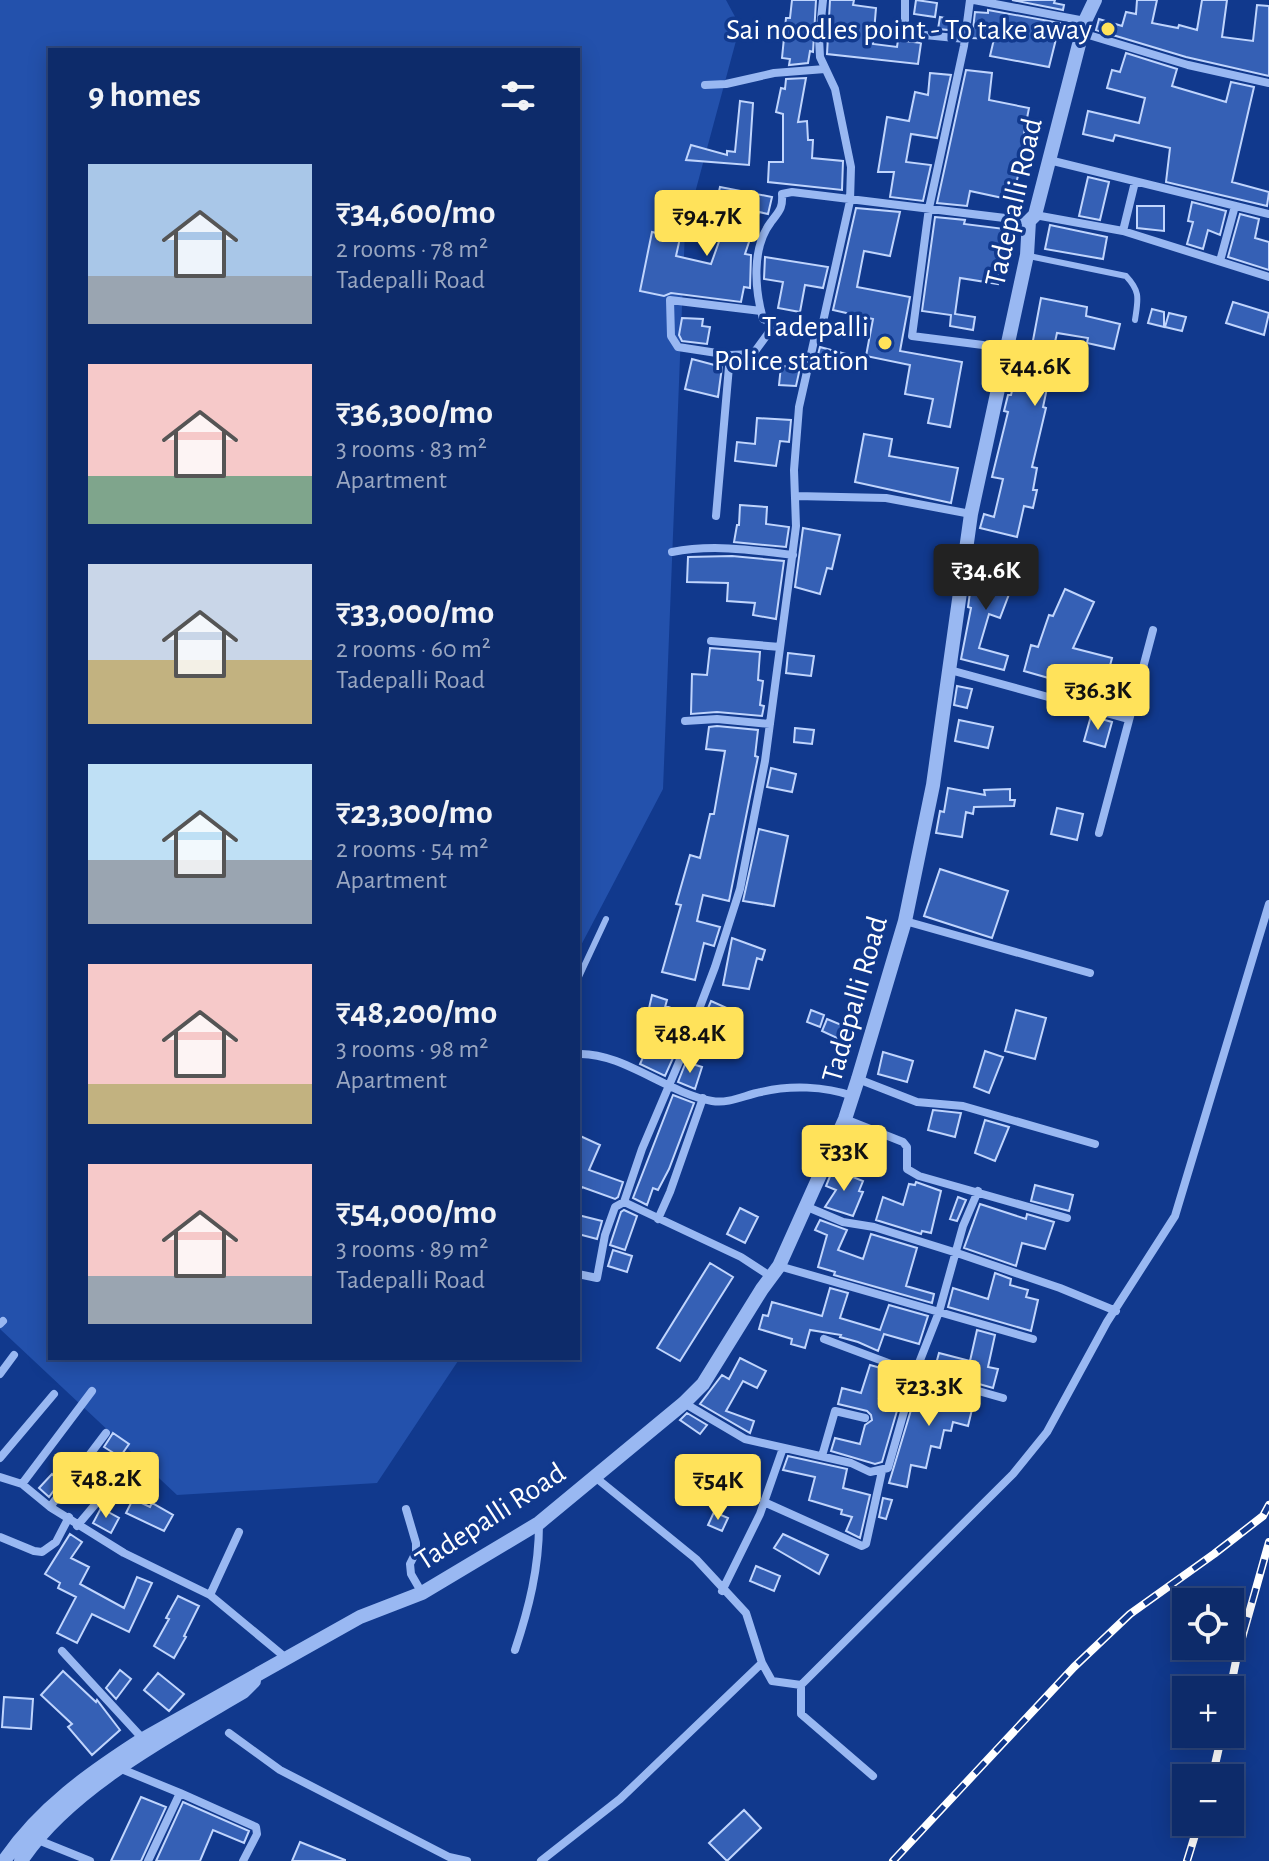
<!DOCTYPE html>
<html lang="en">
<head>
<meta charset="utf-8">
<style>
	body { margin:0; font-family:"Alegreya Sans",sans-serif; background:#163370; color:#f1f3f6; height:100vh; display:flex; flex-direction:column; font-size:30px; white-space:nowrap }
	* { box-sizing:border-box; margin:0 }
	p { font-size:26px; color:#9aa7c1 }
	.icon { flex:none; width:44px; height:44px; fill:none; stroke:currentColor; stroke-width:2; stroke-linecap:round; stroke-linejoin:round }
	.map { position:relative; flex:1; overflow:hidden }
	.sheet { position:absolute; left:48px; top:48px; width:532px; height:1312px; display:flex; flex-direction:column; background:#0d2b6a; border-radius:0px; box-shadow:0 4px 20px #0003,0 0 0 2px #2d477e }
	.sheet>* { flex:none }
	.buttons { position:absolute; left:1172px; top:1588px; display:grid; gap:16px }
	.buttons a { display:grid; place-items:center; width:72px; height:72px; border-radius:0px; background:#0d2b6a; box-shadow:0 4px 20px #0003,0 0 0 2px #2d477e; font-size:40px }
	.price { position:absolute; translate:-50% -68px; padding:0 18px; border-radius:8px; background:#ffe25a; color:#111; font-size:26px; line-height:52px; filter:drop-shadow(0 2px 4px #0008) }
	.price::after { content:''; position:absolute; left:50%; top:48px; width:24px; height:18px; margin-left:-12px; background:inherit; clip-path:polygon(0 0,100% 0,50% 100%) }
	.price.current { background:#222; color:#fff }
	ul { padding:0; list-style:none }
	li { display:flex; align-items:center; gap:24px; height:200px; padding:0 40px }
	li span { display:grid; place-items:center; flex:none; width:224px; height:160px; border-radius:0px; color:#555 }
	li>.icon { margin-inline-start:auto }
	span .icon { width:96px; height:96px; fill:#fffc; stroke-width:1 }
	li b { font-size:34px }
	h2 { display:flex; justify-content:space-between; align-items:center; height:96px; padding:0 40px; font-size:34px }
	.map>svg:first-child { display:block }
	.green { fill:#2351ac }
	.building { fill:#3560b5; stroke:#c0d5fd; stroke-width:2 }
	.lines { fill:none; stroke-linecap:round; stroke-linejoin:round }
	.service { stroke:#99b8f2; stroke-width:6 }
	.minor { stroke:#99b8f2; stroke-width:8 }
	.tertiary { stroke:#99b8f2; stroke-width:14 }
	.rail-casing { stroke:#fff; stroke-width:8 }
	.rail { stroke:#11398d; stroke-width:5; stroke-dasharray:15; stroke-linecap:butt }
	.poi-dot { fill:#ffe25a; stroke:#11398d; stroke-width:3 }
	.labels { text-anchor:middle; stroke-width:7; stroke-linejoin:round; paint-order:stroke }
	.poi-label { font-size:30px; fill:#fff; stroke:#11398d; text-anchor:end }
	.street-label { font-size:30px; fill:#fff; stroke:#11398d }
</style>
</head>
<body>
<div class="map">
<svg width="1269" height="1861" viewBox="0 0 1269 1861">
	<rect width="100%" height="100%" fill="#11398d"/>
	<path class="green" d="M0 0H726L740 26 685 230 663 789 578 951V50H50V1358H460L377 1483 177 1495 0 1329Z"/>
	<path class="building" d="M792 0H816L813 52 810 51 808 63 789 65 790 59 782 58 786 18H790Z
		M830 0H854L853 5 876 8 873 44 897 47 898 40 921 43 918 64 827 54Z
		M916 0 937 3 935 17 914 14Z
		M1012 0H1055L1054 3 1064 5 1063 10Z
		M1137 0H1157L1152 23 1178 28 1179 25 1197 30 1202 0H1227L1222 37 1253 41 1257 5 1269 6V76L1186 57 1096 30 1099 19 1122 26 1126 12 1136 14Z
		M988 10 1060 23 1049 67 990 56 994 39 972 38 975 12 988 13Z
		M940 17 960 21 959 31 938 29Z
		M1126 53 1177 69 1172 86 1226 102 1231 82 1254 87 1232 182 1269 192 1267 206 1166 182 1170 148 1115 135 1113 141 1083 134 1088 111 1139 123 1145 98 1107 88 1112 70 1120 72Z
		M966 70 992 73 989 100 1029 108 1023 139H1027L1012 200 970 191 967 206 937 203Z
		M930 73 951 75 937 138 911 134 906 162 931 165 923 201 890 197 894 172H878L887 117 909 121 915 92 928 95Z
		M806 78 798 122 807 121 808 140H813L812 158 843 161 842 190 768 182 769 162H783V114L776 112 781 88 785 89 786 79Z
		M740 101 753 103 749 165 686 160 691 145 727 155V151L735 152Z
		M1088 177 1109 182 1100 220 1079 216Z
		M720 187 772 197 768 214 759 212 745 254 751 255 750 288 744 287 741 302 671 293 664 296 640 291 652 232 680 238 676 256 711 264 721 236 730 239 741 205 717 200Z
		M1192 202 1226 211 1220 235 1208 230 1203 249 1187 244 1193 222 1188 221Z
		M1137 206H1164V231L1137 228Z
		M856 208 900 212 890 256 864 251 857 287 910 297 900 351 962 362 950 427 928 423 933 399 905 394 910 365 866 356 873 319 833 310Z
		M1240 214 1259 219 1255 238 1269 242V270L1228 257Z
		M935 217 965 220 964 224 1005 229 998 284 960 278 955 314 975 317 973 330 950 326 951 315 922 311Z
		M1050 225 1107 237 1103 259 1045 249Z
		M765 257 828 267 823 288 805 285 800 312 778 308 783 282 764 279Z
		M1041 298 1087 307 1086 316 1120 324 1114 349 1087 343 1088 338 1057 333 1048 374H1050L1043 407 1046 408 1032 467 1037 468 1033 490H1037L1033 508 1024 506 1017 537 980 528 984 514 994 517 1003 479 992 477 1008 412 1004 411 1008 395H1011L1022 349 1031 351Z
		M1233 302 1269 313 1264 335 1226 323Z
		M1152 309 1164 312V327L1148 323Z
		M1169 313 1186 317 1182 331 1165 327Z
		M682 318 703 319 702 326 710 327 707 344 682 341 679 335Z
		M820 347 846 354 841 369 816 362Z
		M692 359 722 367 718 397 685 389Z
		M781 366 800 368 796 386 779 385Z
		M757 418 791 420 789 442 780 441 776 466 735 461 737 442 755 444Z
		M864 434 892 439 889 456 958 468 951 503 855 482Z
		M740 505 767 507 766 524 789 527 786 547 734 542 737 525H739Z
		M803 528 840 535 832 569 827 568 820 594 795 587Z
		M732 556 784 561 776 619 753 615 755 603 727 601 728 583 687 582 688 557Z
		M974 563 1017 573 1000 618 989 614 979 648 1008 656 1004 670 961 659 971 608 968 607Z
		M1065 589 1094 602 1073 648 1112 658 1102 696 1079 690 1080 687 1024 671 1031 645 1038 647 1049 615 1053 616Z
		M710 648 760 652 758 680 763 681 760 705 764 706 762 716 717 712 691 714 692 674 707 675Z
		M788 653 814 656 811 676 786 673Z
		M957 686 972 689 967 708 954 705Z
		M1091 716 1112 722 1105 747 1084 741Z
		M959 720 993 727 988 748 955 741Z
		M717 726 758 730 755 756 758 757 729 901 703 895 697 921 720 927 714 946 704 943 695 980 662 972 681 905 676 904 690 855 700 858 710 814H714L725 751 706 749 709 727Z
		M795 728 814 730 812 744 794 742Z
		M771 768 796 774 792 792 767 787Z
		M948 788 985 795 984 790 1010 789V800H1015L1014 806 974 807 973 814 966 812 962 837 936 833 940 811 944 812Z
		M1057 808 1083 814 1077 840 1051 834Z
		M759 829 788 836 774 906 743 901Z
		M940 869 1008 891 992 938 924 916Z
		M732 938 765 950 762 960 757 958 749 989 723 985Z
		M652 995 667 1000 664 1011 666 1006 674 1009 661 1050 666 1052 664 1056 673 1058 665 1076 640 1064 655 1030 645 1026Z
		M711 1001 729 1009 718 1038 699 1030Z
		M811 1010 824 1015 820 1027 807 1022Z
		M1016 1010 1046 1018 1035 1059 1005 1051Z
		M827 1019 844 1026 839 1039 822 1031Z
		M985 1051 1003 1057 989 1093 974 1087Z
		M883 1052 913 1061 907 1082 878 1074Z
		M686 1062 702 1067 695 1089 678 1082Z
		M673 1095 694 1103 669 1169 658 1190 653 1188 647 1205 633 1198Z
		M933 1110 961 1113 955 1137 928 1130Z
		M985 1120 1009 1127 995 1161 975 1153Z
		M852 1129 871 1137 866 1150 847 1142Z
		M578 1135 600 1145 589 1170 623 1182 618 1197 615 1199 582 1187 578 1195Z
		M833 1169 863 1181 859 1191 863 1192 853 1216 825 1207 836 1190 826 1186Z
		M916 1182 941 1191 931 1233 922 1231 921 1234 876 1220 883 1197 903 1205 909 1184 915 1185Z
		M1035 1185 1073 1195 1069 1211 1031 1201Z
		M958 1197 966 1200 957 1221 950 1219Z
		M980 1204 1026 1219 1027 1214 1054 1222 1045 1249 1022 1243 1016 1266 964 1248Z
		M740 1208 758 1217 745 1243 727 1234Z
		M624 1210 637 1216 625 1250 610 1245 621 1212Z
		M578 1215 602 1221 597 1239 578 1234Z
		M820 1220 847 1230 838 1250 863 1259 871 1234 917 1248 906 1286 934 1294 932 1303 834 1275 835 1272 818 1267 827 1235 815 1230Z
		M613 1250 632 1256 627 1272 608 1266Z
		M710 1263 733 1277 680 1361 657 1348Z
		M995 1273 1011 1279 1010 1285 1028 1290 1026 1297 1038 1300 1031 1331 948 1307 953 1288 988 1299Z
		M830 1288 848 1293 840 1318 880 1330 889 1305 928 1316 919 1344 884 1334 878 1351 858 1342 840 1337 841 1335 810 1330 805 1348 791 1344 792 1339 759 1329 763 1315 768 1316 772 1302 822 1316Z
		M977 1330 995 1335 988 1367 998 1369 993 1388 934 1371 939 1353 970 1361Z
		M740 1358 766 1371 757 1388 743 1381 726 1411 754 1421 750 1433 700 1404 722 1375 729 1379Z
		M870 1365 888 1370 879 1398 899 1404 882 1462 875 1464 831 1451 835 1438 860 1444 865 1425 872 1420 871 1415 867 1411 838 1404 842 1388 861 1393Z
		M930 1385 975 1397 968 1426 953 1422 951 1431 944 1430 940 1448 931 1446 926 1468 911 1465 907 1487 889 1483 918 1387 928 1390Z
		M687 1413 707 1425 700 1434 680 1420Z
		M113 1433 129 1444 120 1457 104 1447Z
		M788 1456 847 1469 843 1488 870 1495 860 1538 846 1531 852 1517 841 1514 842 1510 809 1500 815 1477 783 1470Z
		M52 1474 60 1482 49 1497 39 1488Z
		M883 1498 892 1500 886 1519 879 1517Z
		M133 1499 150 1507 152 1503 173 1515 164 1531 126 1513Z
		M101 1508 119 1518 111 1533 93 1523Z
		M714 1512 728 1518 722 1531 708 1525Z
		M70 1534 82 1542 71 1558 89 1567 80 1584 124 1608 137 1577 152 1583 129 1632 92 1614 77 1643 57 1633 76 1597 58 1588 60 1583 45 1574Z
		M783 1534 828 1555 819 1574 774 1548Z
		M756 1566 780 1576 774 1591 750 1581Z
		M178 1596 199 1606 184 1636 186 1637 174 1658 154 1646 169 1619 166 1618Z
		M120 1670 131 1679 116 1699 106 1688Z
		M63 1671 96 1702 97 1700 120 1730 92 1755 68 1727 72 1724 41 1695Z
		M158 1673 184 1694 169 1711 144 1690Z
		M4 1697 33 1699 31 1729 2 1727Z
		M141 1797 166 1807 141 1861H111Z
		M183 1802 249 1831 244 1843 213 1830 200 1861H156Z
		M744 1810 761 1828 727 1861 709 1843Z
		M300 1842 345 1860V1861H292Z"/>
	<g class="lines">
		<path class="service" d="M1029 256 1126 276C1141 292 1138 299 1135 320
			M578 979 606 919"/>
		<path class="minor" d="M905 0V33L965 39
			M970 0 964 46 929 208 912 336 983 345 1004 355
			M974 0 1085 21
			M1082 33 1188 65 1269 83
			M705 85 726 84 774 73 825 69
			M1049 160 1269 214
			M1035 215 1123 231 1269 277
			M1123 231 1135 182
			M1220 261 1235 206
			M775 324 816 332
			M730 355 678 347 671 336 670 300 761 311
			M796 496 886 498 971 514
			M716 516 730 355 753 354 775 324 763 319C755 290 751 248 771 222 779 211 783 209 782 194L792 192 1029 221
			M672 552C712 544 753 550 793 555
			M711 641 780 647
			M950 670 1128 719
			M685 721 717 719 770 724
			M1099 833 1153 630
			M905 921 1090 973
			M578 1054C622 1052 667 1093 712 1101 729 1104 745 1095 761 1092 790 1085 824 1086 853 1096
			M858 1079 917 1102 963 1106 1095 1144
			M845 1119 903 1142 907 1147V1169L919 1176 1067 1218
			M624 1202 741 1257 770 1276
			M805 1206 843 1222 874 1227 957 1253 1060 1288 1116 1311
			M658 1219 670 1192 703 1098
			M779 1266 1033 1339
			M578 1274 597 1278 605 1235 615 1207 624 1202 642 1149 679 1062 715 967 740 889 765 761 791 565 796 526 794 470 799 407 816 332 823 322 850 201 851 167 835 89 820 57 819 38 823 0
			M0 1324 3 1321
			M824 1339 915 1373 1003 1398
			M0 1374 14 1355
			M684 1403 745 1439 851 1463 870 1472 888 1468 915 1373 939 1312 963 1226 978 1191
			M822 1456 835 1411 865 1418
			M0 1458 54 1394
			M0 1477 22 1484 50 1507 124 1553 210 1595 286 1658
			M595 1477 696 1559 746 1613 762 1663 772 1681 801 1685V1714L873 1776
			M22 1484 92 1391
			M764 1502 862 1546 866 1544 882 1471
			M50 1507 106 1433
			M406 1509 416 1543V1552L410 1564 411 1574 422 1593
			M77 1526 130 1463
			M0 1537 34 1551 42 1552 56 1542 69 1517
			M722 1591 760 1514 783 1448
			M210 1595 239 1532
			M515 1650C529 1608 539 1568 539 1524
			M62 1651 143 1739
			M801 1685 1013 1474 1047 1432 1107 1322 1175 1216 1269 904
			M229 1733 280 1770 449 1857 467 1861
			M119 1768 180 1793 148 1861
			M180 1793 256 1827 257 1834 243 1861
			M38 1840 90 1861
			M541 1861 620 1799 762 1663"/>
		<path class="tertiary" d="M4 1861C40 1808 90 1773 143 1739L360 1617 422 1593 539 1523 684 1403 703 1384 762 1289 779 1266 845 1119 858 1079 905 921 933 785 971 514 1027 255 1029 221 1035 215 1085 21 1095 0
			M21 1861C68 1789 170 1735 243 1692L254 1681"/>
		<defs>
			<path id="rail" d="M1230 1690 1237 1656 1269 1542
				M1212 1778 1222 1734
				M893 1861 1074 1667 1130 1614 1214 1554 1263 1516 1269 1505
				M1187 1861 1199 1822"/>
		</defs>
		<use href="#rail" class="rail-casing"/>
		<use href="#rail" class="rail"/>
	</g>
	<g class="poi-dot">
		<circle cx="1108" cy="29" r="8"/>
		<circle cx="885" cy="343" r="8"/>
	</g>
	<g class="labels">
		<g class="poi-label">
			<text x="1092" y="39">Sai noodles point - To take away</text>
			<text x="869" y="336">Tadepalli<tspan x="869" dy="34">Police station</tspan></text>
		</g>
		<g class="street-label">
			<text transform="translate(1013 202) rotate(-77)" y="10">Tadepalli Road</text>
			<text transform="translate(854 999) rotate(-74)" y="10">Tadepalli Road</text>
			<text transform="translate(490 1516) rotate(-33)" y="10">Tadepalli Road</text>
		</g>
	</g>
</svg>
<div class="buttons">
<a><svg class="icon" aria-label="locate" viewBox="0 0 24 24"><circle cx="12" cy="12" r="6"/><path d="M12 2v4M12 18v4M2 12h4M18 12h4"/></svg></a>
<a>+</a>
<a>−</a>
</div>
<b class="price" style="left:707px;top:258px">₹94.7K</b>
<b class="price" style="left:1035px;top:408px">₹44.6K</b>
<b class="price current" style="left:986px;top:612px">₹34.6K</b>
<b class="price" style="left:1098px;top:732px">₹36.3K</b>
<b class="price" style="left:690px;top:1075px">₹48.4K</b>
<b class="price" style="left:844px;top:1193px">₹33K</b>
<b class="price" style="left:929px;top:1428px">₹23.3K</b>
<b class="price" style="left:106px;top:1520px">₹48.2K</b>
<b class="price" style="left:718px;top:1522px">₹54K</b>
<section class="sheet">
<h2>9 homes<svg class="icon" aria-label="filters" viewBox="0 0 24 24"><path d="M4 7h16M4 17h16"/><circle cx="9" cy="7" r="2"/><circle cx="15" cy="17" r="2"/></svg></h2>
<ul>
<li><span style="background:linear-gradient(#a9c7e8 70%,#9aa5b1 0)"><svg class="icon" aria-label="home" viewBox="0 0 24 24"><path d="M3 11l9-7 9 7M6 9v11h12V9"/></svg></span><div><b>₹34,600/mo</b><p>2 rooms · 78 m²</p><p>Tadepalli Road</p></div></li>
<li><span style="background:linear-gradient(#f6c9c9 70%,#7fa58c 0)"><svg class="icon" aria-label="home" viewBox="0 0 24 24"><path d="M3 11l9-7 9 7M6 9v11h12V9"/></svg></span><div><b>₹36,300/mo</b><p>3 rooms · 83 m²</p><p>Apartment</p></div></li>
<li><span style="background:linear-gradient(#c9d6e8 60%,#c2b280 0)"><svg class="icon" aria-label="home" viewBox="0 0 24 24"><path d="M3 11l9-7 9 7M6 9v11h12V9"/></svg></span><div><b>₹33,000/mo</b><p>2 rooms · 60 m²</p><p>Tadepalli Road</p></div></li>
<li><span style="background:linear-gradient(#bfe0f5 60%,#9aa5b1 0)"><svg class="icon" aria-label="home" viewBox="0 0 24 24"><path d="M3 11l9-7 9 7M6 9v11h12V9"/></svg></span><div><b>₹23,300/mo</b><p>2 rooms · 54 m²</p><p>Apartment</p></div></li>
<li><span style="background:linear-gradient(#f6c9c9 75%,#c2b280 0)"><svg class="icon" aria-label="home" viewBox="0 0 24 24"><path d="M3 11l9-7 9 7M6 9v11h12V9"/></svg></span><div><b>₹48,200/mo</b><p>3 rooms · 98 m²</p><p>Apartment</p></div></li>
<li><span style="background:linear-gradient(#f6c9c9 70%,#9aa5b1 0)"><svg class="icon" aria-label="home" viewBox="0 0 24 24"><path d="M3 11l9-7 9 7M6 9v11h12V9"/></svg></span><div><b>₹54,000/mo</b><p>3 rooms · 89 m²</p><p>Tadepalli Road</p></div></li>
</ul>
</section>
</div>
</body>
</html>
